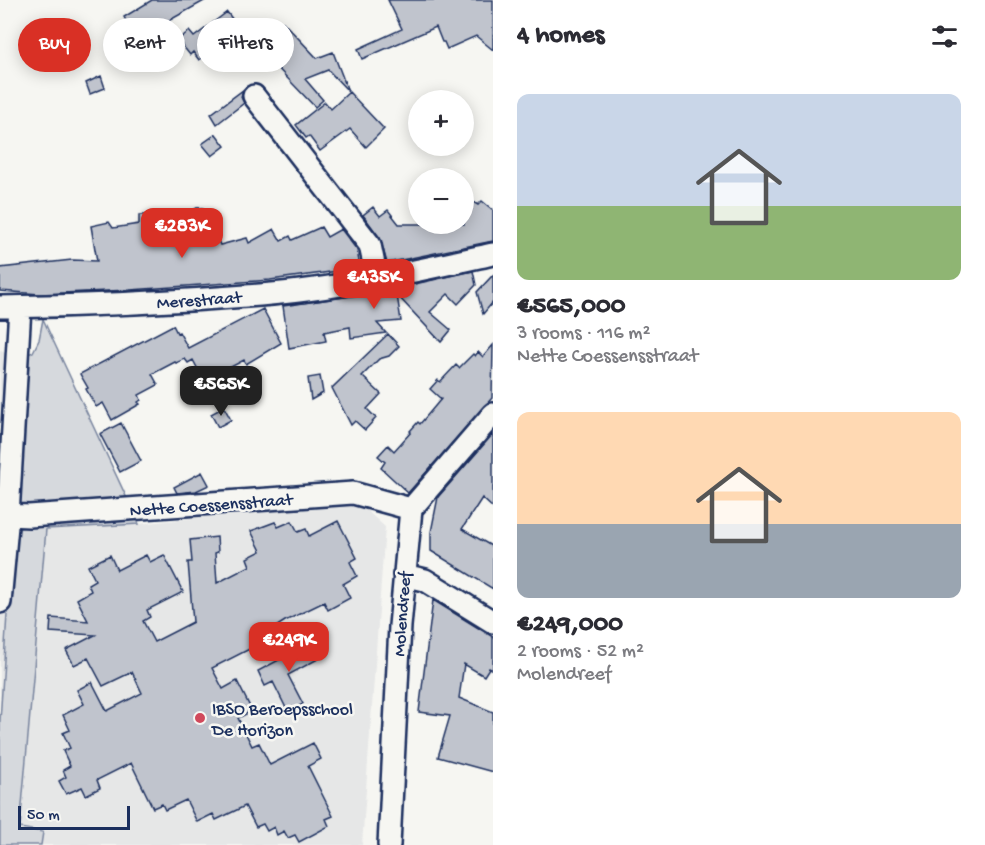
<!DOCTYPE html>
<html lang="en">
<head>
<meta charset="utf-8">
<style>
	body { margin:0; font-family:"Gochi Hand",sans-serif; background:#f7f7f7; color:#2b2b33; height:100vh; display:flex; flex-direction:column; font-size:22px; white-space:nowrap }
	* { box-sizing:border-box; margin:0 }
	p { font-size:20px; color:#7c7c81 }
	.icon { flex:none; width:33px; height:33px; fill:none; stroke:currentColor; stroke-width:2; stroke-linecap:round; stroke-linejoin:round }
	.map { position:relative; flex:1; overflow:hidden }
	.panel { display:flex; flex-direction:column; background:#fff; width:492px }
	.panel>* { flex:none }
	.top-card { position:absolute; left:18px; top:18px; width:384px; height:54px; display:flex; gap:12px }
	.fabs { position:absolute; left:408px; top:90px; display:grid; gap:12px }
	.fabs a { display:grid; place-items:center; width:66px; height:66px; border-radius:50%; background:#fff; box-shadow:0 3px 15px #0003; font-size:30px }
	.scale { position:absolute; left:18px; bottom:15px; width:112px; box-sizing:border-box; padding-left:6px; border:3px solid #1b2f5e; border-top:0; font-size:16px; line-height:21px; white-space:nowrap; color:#1b2f5e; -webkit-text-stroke:4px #f6f6f2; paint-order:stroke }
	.price { position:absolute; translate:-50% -51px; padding:0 14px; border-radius:12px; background:#d93025; color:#fff; font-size:20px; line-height:39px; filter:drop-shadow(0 2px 3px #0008) }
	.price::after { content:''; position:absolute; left:50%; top:36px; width:18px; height:14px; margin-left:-9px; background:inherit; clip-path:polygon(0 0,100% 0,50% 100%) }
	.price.on { background:#222; color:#fff }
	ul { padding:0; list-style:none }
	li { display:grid; align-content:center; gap:12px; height:318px; padding:0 24px }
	li span { display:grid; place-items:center; height:186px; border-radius:12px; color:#555 }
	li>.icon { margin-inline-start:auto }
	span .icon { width:108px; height:108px; fill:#fffc; stroke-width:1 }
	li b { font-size:26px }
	h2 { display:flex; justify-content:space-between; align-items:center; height:72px; padding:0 24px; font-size:26px }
	.tag { padding:0 21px; border-radius:27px; background:#fff; box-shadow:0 3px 15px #0003; font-size:21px; line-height:54px }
	.tag.on { background:#d93025; color:#fff }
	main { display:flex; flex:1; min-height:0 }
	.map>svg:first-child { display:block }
	.built { fill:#e6e7e7 }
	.green { fill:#d6d9dd; stroke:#78849e; stroke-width:1.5 }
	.building { fill:#c0c4cd; stroke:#1b2f5e; stroke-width:1.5 }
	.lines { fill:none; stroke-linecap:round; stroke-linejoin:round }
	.minor-casing { stroke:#1b2f5e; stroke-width:26 }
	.minor { stroke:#f6f6f2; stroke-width:21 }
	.poi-dot { fill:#d1495b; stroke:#f6f6f2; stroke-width:2 }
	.labels { text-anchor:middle; stroke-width:5; stroke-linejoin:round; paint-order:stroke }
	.street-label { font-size:18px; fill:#1b2f5e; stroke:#f6f6f2 }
	.poi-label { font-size:18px; fill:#1b2f5e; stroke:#f6f6f2; text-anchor:start }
</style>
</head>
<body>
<main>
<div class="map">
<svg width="493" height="845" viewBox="0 0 493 845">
	<rect width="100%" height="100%" fill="#f6f6f2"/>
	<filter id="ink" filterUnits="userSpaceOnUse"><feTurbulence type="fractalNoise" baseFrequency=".0167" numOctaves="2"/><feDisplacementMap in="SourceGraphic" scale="12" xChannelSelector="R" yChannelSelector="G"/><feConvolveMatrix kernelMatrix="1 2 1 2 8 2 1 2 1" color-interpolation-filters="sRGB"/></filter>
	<g filter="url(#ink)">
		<path class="built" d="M0 350 24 356 0 721Z
			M355 500 385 527 362 845H41L43 832 20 829 46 529 139 524Z"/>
		<path class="green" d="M43 319 139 524 46 529 20 828 43 832 41 845H0V721L24 356 33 352 39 340Z"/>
		<path class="building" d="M152 0H206L136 39 124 17Z
			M388 0H493V50L476 36 447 49 444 42H442L436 27 362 59 358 49 402 29Z
			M227 12 242 32 215 53 213 51 199 60 193 52 190 55 178 40 189 31 194 37Z
			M283 22 317 58 333 52 348 91 328 70 305 79 323 100 315 107 269 59 266 62 252 48 277 24Z
			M101 76 105 88 90 94 86 83Z
			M243 90 241 97 244 103 217 124 211 114Z
			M349 92 384 129 366 147 350 129 320 151 309 136 306 138 296 125 325 102 331 109Z
			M216 134 225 146 212 156 202 144Z
			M482 201 493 210V241L387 263 380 238 363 215 373 207 380 216 388 210 399 224H464V211L473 202 478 205Z
			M198 207 205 210 220 245 247 238 249 243 274 229 281 241 290 236 292 240 321 227 327 237 341 229 357 250 360 268 270 280 130 290 40 294 0 291V268L72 260 97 261 91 226 109 222 113 228 139 224V215H162V220H188L192 211Z
			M473 271 476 285 458 304 448 294 430 312 451 330 441 342 397 295 401 321 377 323 386 333 351 338 350 327 324 332 326 341 289 348 283 306 379 292Z
			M493 275V302L483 314 477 292Z
			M263 309 281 343 246 364 244 360 212 377 210 373 202 377 193 360 188 363 185 359 176 363 175 362 152 374 158 385 139 395 141 400 138 402 140 404 112 420 103 403 96 407 86 389 88 388 80 374 173 325 177 333 179 332 188 348Z
			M388 334 399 346 389 356 379 359 362 376 381 394 367 409 376 418 365 430 355 421 351 425 332 388Z
			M493 345 492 398 408 493 381 468 385 462 378 456 388 445 394 451 411 432 410 431 418 422 420 424 441 399 430 389 438 380 440 382 456 365 459 368 473 354 475 356 478 352 483 357Z
			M320 376 323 393 311 400 308 378Z
			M224 407 231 420 218 427 211 414Z
			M121 423 141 461 120 472 100 434Z
			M493 434V508L482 498 462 529 493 547V589L431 551V532L438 497Z
			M202 472 209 485 196 491 177 493 174 487Z
			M292 521 298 532 306 529 309 536 338 521 357 558 350 562 357 576 343 584 350 598 328 610 324 602 285 621 274 628 277 635 212 668 223 689 237 681 252 711 238 718 252 746 259 743 270 765 313 743 321 759 308 766 333 816 326 819 329 826 299 842 295 835 288 838 284 831 277 835 274 827 267 831 263 824 256 827 245 806 216 820 213 814 197 822 186 800 165 810 162 804 153 808 131 763 97 780 100 788 86 795 82 787 66 794 59 781 66 777 63 770 70 766 63 751 70 748 63 733 70 730 63 715 84 704 77 690 92 682 107 711 142 693 132 672 103 686 88 658 74 665 66 650 95 635 50 632 51 618 88 621 77 599 91 591 88 584 95 580 88 566 110 555 117 570 146 555 150 562 164 555 183 592 147 610 150 617 143 621 154 642 193 622 188 562H192L190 540 217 537 218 552 215 553 217 583 250 566 247 558 261 551 251 531 275 522 278 527Z
			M433 600 493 637V670L489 668 484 676 464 664 459 698 493 712V772L438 757 450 716 419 712Z
			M303 639 306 646 310 644 318 659 288 675 303 704 288 712 273 682 265 686 258 671 294 652 290 646Z"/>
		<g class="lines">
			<defs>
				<path id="minor" d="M254 96 370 245 377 279
					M0 307C86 306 173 302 260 295 338 289 416 271 493 254
					M8 515 29 516 353 493 411 509
					M404 575 425 580 493 622
					M0 602 8 515 20 307
					M389 845 400 626 411 509 493 414"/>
			</defs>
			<use href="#minor" class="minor-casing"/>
			<use href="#minor" class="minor"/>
		</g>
	</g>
	<circle class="poi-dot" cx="200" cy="718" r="6"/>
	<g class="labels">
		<g class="street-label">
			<text transform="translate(199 299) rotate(-4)" y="6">Merestraat</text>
			<text transform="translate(211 504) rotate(-4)" y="6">Nette Coessensstraat</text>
			<text transform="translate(401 614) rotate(-86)" y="6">Molendreef</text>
		</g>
		<g class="poi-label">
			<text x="212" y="714">IBSO Beroepsschool<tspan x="212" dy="21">De Horizon</tspan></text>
		</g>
	</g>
</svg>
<div class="fabs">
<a>+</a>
<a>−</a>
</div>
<div class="scale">50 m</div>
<b class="price" style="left:182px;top:259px">€283K</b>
<b class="price" style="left:374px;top:310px">€435K</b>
<b class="price on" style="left:221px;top:417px">€565K</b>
<b class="price" style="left:289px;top:673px">€249K</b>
<div class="top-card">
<a class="tag on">Buy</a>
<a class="tag">Rent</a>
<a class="tag">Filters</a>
</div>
</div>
<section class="panel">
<h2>4 homes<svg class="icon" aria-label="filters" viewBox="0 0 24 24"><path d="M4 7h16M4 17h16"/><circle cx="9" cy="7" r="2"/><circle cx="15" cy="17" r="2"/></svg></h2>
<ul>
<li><span style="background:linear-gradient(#c9d6e8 60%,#8fb573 0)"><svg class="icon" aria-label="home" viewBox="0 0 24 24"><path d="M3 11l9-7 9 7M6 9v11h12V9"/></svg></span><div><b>€565,000</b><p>3 rooms · 116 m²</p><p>Nette Coessensstraat</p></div></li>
<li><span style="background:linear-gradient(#ffd9b3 60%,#9aa5b1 0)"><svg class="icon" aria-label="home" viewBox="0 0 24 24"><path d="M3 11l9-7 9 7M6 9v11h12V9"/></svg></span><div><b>€249,000</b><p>2 rooms · 52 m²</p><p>Molendreef</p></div></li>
</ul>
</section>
</main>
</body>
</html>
